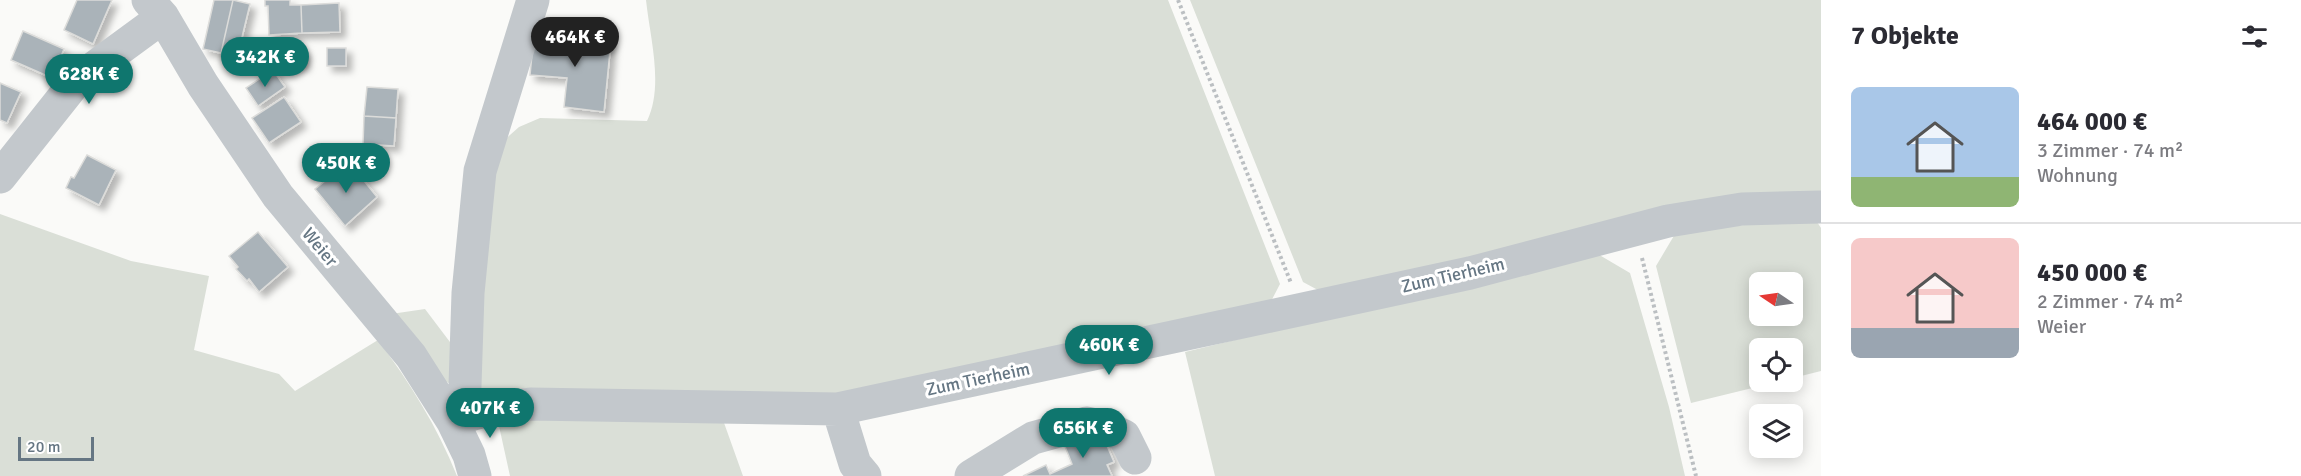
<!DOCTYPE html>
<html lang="de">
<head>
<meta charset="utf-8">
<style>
	body { margin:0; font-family:Signika,sans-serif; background:#f2f2f3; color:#2b2b33; height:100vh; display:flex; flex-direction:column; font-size:22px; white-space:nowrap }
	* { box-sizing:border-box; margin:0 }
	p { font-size:20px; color:#7c7c81 }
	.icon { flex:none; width:33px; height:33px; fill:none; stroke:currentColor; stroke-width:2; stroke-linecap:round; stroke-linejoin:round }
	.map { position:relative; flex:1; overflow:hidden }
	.details { display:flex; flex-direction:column; background:#fff; width:480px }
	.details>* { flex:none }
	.needle { width:39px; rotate:283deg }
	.tools { position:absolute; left:1749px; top:272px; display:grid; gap:12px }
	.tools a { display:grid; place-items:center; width:54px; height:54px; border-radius:9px; background:#fff; box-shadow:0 3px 15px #0003; font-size:30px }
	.scale { position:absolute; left:18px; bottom:15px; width:76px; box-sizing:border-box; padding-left:6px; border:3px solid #657683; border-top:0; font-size:16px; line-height:21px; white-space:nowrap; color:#657683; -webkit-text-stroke:4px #fff; paint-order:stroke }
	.price { position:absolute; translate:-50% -51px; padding:0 14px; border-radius:21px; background:#0f766e; color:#fff; font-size:20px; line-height:39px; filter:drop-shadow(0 2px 3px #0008) }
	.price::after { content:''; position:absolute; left:50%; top:36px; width:18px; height:14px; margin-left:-9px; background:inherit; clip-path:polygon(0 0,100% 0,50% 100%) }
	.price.active { background:#222; color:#fff }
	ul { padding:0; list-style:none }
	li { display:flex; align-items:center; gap:18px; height:150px; padding:0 30px }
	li+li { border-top:2px solid #e1e1e2 }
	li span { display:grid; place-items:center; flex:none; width:168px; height:120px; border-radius:9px; color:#555 }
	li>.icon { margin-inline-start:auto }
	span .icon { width:72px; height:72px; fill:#fffc; stroke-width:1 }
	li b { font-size:26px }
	h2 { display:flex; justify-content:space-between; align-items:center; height:72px; padding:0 30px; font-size:26px }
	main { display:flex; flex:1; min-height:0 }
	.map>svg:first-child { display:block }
	.green { fill:#dadfd7; fill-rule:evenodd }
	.building { fill:#aab3b9; stroke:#dcdcda; stroke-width:1.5; filter:url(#shadow) }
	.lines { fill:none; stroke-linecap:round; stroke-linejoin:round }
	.path { stroke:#bbbfc2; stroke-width:4; stroke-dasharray:3 3; stroke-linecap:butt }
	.minor { stroke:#c3c8cc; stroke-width:33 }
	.labels { text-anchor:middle; stroke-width:6; stroke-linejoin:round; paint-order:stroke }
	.street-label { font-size:18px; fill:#657683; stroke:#fff }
</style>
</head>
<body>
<main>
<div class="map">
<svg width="1821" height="476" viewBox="0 0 1821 476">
	<defs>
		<filter id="shadow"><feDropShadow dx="5.5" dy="5.5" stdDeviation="3" flood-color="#0004"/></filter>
	</defs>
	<rect width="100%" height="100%" fill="#fafaf8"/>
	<path class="green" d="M646 0H1168L1280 284 1266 311 947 378 787 401 476 392 473 288 501 143 519 127 540 118 647 121C664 86 650 38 646 0Z
		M1190 0H1821V197L1329 296 1303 282Z
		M0 214 131 261 209 276 194 350 279 374 295 391 378 340C410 383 437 426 457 476H0Z
		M1813 216 1821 228V371L1793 378 1792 348H1760V381H1781L1691 403 1656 266 1675 234ZM1760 282H1792V315H1760Z
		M1596 253 1630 273 1669 407 1685 476H1215L1185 352Z
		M425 309 456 350 455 385 443 381 391 314Z
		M542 414 723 420 743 476H510L499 426Z"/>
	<path class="building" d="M77 0H112L93 44 64 30Z
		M214 0H233L221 53 203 49Z
		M233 0 250 4 237 58 221 53Z
		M265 0H290V5H301L302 33 269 35 268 6H265Z
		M339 3 340 32 302 33 301 5Z
		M23 31 64 49 52 78 11 60Z
		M534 34 611 41 604 112 564 107 567 78 530 75Z
		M327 48H346V66H327Z
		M284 49 305 51 304 65 283 64Z
		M273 70 285 87 258 106 246 88Z
		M0 83 21 92 7 123 0 120Z
		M367 87 398 89 396 118 364 116Z
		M284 97 301 122 269 143 252 118Z
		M364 116 396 118 394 146 363 144Z
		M87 155 116 170 99 205 66 188 71 177 74 178Z
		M349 162 377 197 345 226 315 189Z
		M258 232 288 267 259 292 249 279 247 281 236 269 238 267 229 256Z
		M1092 432 1097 444 1105 441 1114 462 1107 465 1112 476H1023L1046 465 1050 474 1072 464 1064 444Z"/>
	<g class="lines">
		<path class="path" d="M1178 0 1291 283
			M1642 258 1696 476"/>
		<path class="minor" d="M148 0 163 17 203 85 278 196 411 356 453 422 469 455 475 476
			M0 177 77 80 163 17
			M838 409 855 464 865 476
			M464 416 468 293 480 171 533 0
			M453 422C476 410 504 408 530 404L838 409 1470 273 1668 221 1742 209 1821 207
			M971 476 1033 438 1087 423 1105 427 1124 436 1135 458"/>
	</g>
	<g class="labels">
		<g class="street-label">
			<text transform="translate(320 247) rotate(50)" y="6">Weier</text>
			<text transform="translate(1453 275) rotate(-13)" y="6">Zum Tierheim</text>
			<text transform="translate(978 379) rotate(-12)" y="6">Zum Tierheim</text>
		</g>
	</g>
</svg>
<div class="tools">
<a><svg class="needle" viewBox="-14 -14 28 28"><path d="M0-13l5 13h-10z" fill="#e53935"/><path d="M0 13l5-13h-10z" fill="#7c7c81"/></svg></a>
<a><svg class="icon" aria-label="locate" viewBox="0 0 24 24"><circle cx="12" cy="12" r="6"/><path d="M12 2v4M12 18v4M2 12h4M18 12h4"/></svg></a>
<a><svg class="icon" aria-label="layers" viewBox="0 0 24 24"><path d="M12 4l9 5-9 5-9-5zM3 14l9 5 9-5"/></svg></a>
</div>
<div class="scale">20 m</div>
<b class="price active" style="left:575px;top:68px">464K €</b>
<b class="price" style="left:265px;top:88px">342K €</b>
<b class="price" style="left:89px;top:105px">628K €</b>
<b class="price" style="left:346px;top:194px">450K €</b>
<b class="price" style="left:1109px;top:376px">460K €</b>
<b class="price" style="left:490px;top:439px">407K €</b>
<b class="price" style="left:1083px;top:459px">656K €</b>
</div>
<section class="details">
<h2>7 Objekte<svg class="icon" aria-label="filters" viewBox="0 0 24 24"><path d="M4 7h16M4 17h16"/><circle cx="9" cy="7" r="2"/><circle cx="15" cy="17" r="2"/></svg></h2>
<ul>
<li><span style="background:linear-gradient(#a9c7e8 75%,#8fb573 0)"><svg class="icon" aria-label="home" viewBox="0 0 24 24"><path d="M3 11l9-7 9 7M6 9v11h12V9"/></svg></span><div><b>464 000 €</b><p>3 Zimmer · 74 m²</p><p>Wohnung</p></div></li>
<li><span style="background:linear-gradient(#f6c9c9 75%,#9aa5b1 0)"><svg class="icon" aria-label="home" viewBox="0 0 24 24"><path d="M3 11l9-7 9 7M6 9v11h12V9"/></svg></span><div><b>450 000 €</b><p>2 Zimmer · 74 m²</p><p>Weier</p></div></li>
</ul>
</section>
</main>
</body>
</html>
